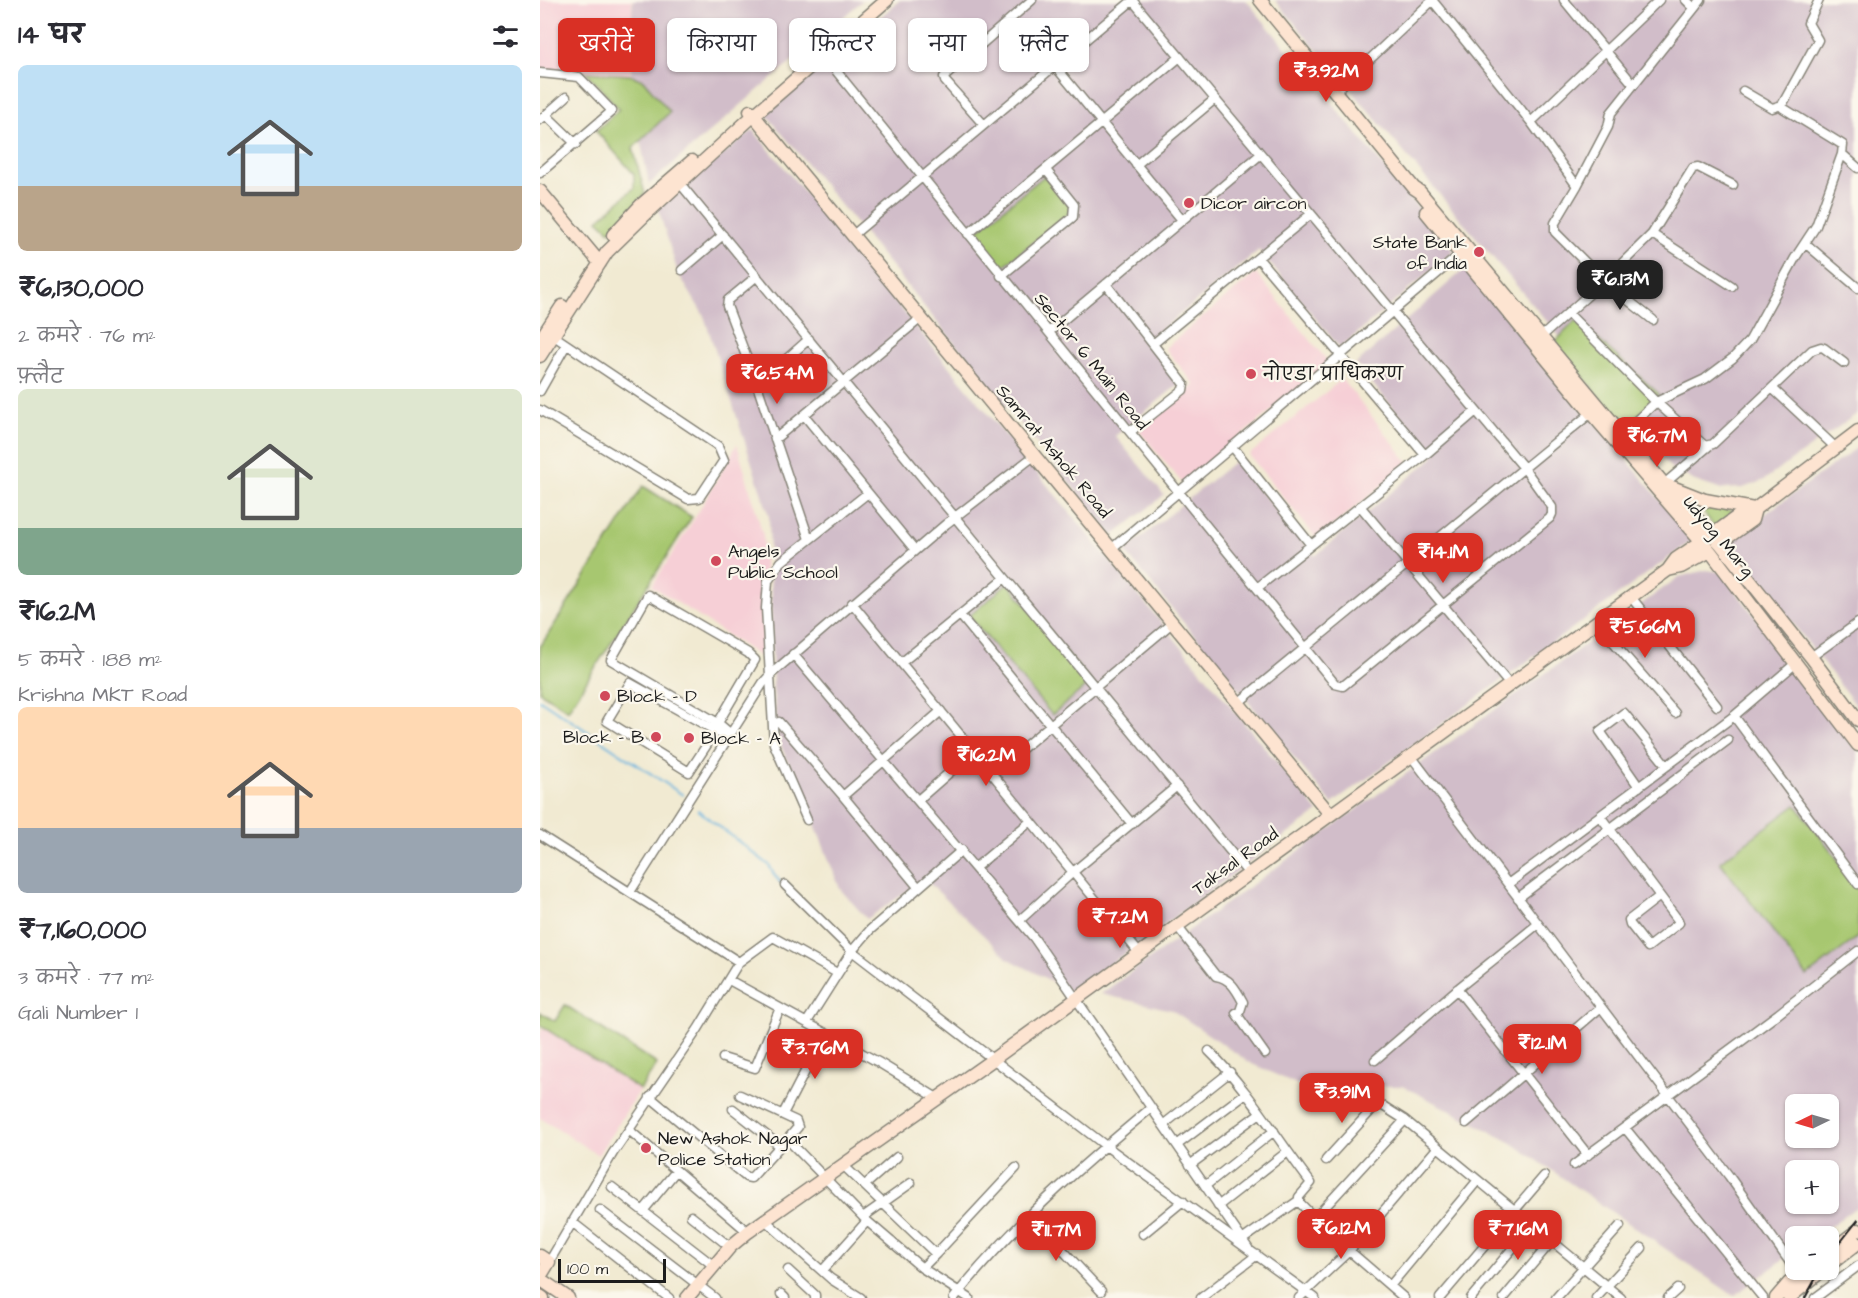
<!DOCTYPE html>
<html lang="hi">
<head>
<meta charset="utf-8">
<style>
	body { margin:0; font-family:"Architects Daughter","Playpen Sans Deva",sans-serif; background:#f2f2f3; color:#2b2b33; height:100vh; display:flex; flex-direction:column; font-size:22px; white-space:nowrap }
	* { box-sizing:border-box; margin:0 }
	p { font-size:20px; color:#7c7c81 }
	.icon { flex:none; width:33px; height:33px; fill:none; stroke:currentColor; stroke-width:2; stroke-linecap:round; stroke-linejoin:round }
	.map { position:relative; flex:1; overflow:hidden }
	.sheet { display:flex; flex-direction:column; background:#fff; width:540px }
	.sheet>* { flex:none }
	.guide { position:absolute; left:18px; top:18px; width:570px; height:54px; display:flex; gap:12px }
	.needle { width:39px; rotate:265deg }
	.controls { position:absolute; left:1245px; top:1094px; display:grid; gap:12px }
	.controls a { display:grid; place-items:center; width:54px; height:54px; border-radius:9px; background:#fff; box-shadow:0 2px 4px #0004; font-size:30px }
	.scale { position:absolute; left:18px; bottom:15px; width:108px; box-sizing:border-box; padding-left:6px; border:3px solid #1c1c1c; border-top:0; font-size:16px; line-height:21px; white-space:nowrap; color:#1c1c1c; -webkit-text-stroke:4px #fbf7ec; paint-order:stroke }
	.price { position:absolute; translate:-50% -51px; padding:0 14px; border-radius:12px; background:#d93025; color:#fff; font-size:20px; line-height:39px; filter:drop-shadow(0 2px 3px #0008) }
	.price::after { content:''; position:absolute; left:50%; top:36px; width:18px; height:14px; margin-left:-9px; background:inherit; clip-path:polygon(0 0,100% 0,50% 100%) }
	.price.selected { background:#222; color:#fff }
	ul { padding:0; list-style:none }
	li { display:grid; align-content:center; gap:12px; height:318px; padding:0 18px }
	li span { display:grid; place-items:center; height:186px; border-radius:9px; color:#555 }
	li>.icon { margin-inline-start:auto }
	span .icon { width:108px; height:108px; fill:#fffc; stroke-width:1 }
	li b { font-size:26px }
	h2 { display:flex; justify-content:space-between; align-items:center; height:72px; padding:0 18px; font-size:26px }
	.tag { padding:0 21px; border-radius:9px; background:#fff; box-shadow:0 2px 4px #0004; font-size:21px; line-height:54px }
	.tag.selected { background:#d93025; color:#fff }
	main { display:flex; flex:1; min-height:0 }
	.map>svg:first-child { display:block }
	.built { fill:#f6cfd6 }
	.industrial { fill:#d1bdc9; fill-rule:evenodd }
	.green { fill:#a7c770; stroke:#627246; stroke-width:1.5 }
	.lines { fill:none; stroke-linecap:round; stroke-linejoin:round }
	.stream { stroke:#66b3df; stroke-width:2 }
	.street-casing { stroke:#868377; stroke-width:11 }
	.secondary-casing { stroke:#868377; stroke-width:15 }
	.street { stroke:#fff; stroke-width:8 }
	.secondary { stroke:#fde4d1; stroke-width:12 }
	.rail { stroke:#1c1c1c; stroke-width:2 }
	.poi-dot { fill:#d1495b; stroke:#fbf7ec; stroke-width:2 }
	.labels { text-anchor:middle; stroke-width:4.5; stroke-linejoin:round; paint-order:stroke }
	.poi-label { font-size:18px; fill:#1c1c1c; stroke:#fbf7ec; text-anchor:start }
	.street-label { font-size:18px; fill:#1c1c1c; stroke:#fbf7ec }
</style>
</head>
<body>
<main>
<section class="sheet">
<h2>14 घर<svg class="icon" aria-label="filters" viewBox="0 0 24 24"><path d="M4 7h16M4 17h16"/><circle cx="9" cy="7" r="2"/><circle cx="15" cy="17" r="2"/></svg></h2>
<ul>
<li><span style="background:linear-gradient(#bfe0f5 65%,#b9a48a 0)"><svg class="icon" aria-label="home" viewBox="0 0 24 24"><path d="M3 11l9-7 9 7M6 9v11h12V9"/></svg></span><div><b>₹6,130,000</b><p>2 कमरे · 76 m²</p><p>फ़्लैट</p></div></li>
<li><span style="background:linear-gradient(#dfe7d0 75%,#7fa58c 0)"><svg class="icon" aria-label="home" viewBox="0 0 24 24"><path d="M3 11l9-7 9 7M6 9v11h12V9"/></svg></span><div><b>₹16.2M</b><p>5 कमरे · 188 m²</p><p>Krishna MKT Road</p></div></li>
<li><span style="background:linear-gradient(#ffd9b3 65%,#9aa5b1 0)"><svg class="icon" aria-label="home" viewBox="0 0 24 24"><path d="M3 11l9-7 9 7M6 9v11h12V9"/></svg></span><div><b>₹7,160,000</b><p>3 कमरे · 77 m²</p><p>Gali Number 1</p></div></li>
</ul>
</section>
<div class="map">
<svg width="1318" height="1298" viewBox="0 0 1318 1298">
	<rect width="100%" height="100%" fill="#fbf7ec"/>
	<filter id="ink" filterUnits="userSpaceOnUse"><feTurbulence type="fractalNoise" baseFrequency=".0167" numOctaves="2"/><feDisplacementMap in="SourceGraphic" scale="12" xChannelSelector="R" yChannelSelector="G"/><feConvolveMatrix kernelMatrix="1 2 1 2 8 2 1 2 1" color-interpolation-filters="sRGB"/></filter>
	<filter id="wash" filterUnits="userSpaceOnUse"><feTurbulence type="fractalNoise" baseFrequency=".008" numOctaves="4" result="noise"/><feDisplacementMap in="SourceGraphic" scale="24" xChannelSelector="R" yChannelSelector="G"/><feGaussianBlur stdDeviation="1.35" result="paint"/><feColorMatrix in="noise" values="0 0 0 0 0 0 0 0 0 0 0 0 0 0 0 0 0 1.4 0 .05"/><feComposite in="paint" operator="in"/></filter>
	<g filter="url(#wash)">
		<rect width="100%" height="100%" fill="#f1ead2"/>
		<path class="built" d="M0 0H92L90 75 0 70Z
			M716 273 789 363 643 484 599 431 655 385 625 348Z
			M802 379 869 463 777 539 709 455Z
			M197 444 223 535 228 662 112 586 156 516Z
			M3 1028 100 1090 58 1155 0 1118V1033Z"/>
		<path class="industrial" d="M93 0H323L109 184 91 94V24Z
			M360 0H706L914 251 800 348 719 250 606 342 639 384 575 436 624 495 573 536 226 114Z
			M735 0H1318V413L1224 480 1203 488 1179 489 1155 481 1131 468Z
			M213 130 778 812 532 992 467 958 385 879 327 919 300 889 275 824 238 739 233 690 229 516 164 316 138 273 118 208Z
			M927 267 1153 540 792 804 585 551 695 461 775 556 894 457 816 364Z
			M1318 447V708L1189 540Z
			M1166 570 1181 572 1318 752V1206L1276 1236H1256L1255 1251 1194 1296 972 1143 863 1086H761L712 1064 632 1010 561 994 1139 577ZM1256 1104H1288V1137H1256ZM1256 1170H1288V1203H1256Z"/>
		<path class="green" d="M46 72 90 75 103 80 130 112 93 148 105 194 70 231 58 220 94 188V174L56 131 79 109Z
			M504 176 534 209 461 268 434 233Z
			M1036 320 1119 394 1085 429 1015 342Z
			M103 486 152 517 28 710 0 692V647Z
			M1154 499 1195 512 1175 528Z
			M468 583 551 682 512 715 429 616Z
			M1256 805 1318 886V937L1267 976 1180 862Z
			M25 1005 117 1064 100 1090 0 1025V1012L15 1021Z"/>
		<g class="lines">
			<path class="stream" d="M0 700 143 795
				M158 810 229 865 234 875 243 885"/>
		</g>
	</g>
	<g filter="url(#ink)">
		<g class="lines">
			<defs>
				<path id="street" d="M892 0 991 122 1037 186 1068 127 1071 113 1161 0
					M1024 0 1093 84
					M1146 0 1154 8
					M1279 0 1268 23 1278 40 1242 105 1243 108 1303 145 1302 154
					M280 51 795 684 803 686 1010 518 1012 514V507L984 468 592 0
					M515 66 642 220
					M0 73 39 77 72 111 0 173
					M796 91 893 0
					M1203 91 1232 108 1242 105
					M6 115 36 144
					M0 120 26 97
					M991 122 1119 0
					M444 125 405 81 404 77 492 0
					M596 165 675 99
					M138 181 709 874
					M1037 186 1015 223V232L1064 281 1113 320
					M428 234 640 57
					M1112 234 1192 286
					M313 235 593 0
					M1265 243 1318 288
					M718 258 885 455
					M142 270 183 235
					M217 276 188 300 187 306 217 385 269 539
					M461 276 533 217 534 205 506 170
					M566 284 644 384 643 390 590 432
					M1028 313 1116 402 1165 446 1173 444 1272 350 1281 347 1284 348 1304 363
					M509 332 721 154
					M1001 337 1064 281 1112 234 1153 168 1158 167 1193 185
					M613 344 771 214
					M217 385 269 339
					M1232 388 1296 448
					M0 391 26 345
					M0 410 148 499 159 498 184 460 178 446 11 334
					M264 415 375 550
					M1082 434 1116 402 1165 379 1193 358 1210 340 1255 258 1276 226 1302 154 1318 168
					M235 439 381 318
					M692 446 771 545
					M1124 484 1170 445
					M820 506 970 685
					M571 549 924 251
					M717 588 885 455 936 411
					M1091 597 1177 706
					M312 603 600 954
					M420 615 592 824
					M1056 622 1135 713
					M253 654 494 938 708 1248
					M1271 657 1318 623
					M361 663 465 578
					M698 703 1051 413
					M1194 716 1318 884
					M239 722 303 796
					M178 723 215 660 208 653 108 595 71 660 178 723 191 734
					M176 731 90 683 67 721 149 772 176 731 188 738
					M871 756 1189 1176 1249 1261
					M452 774 632 623
					M1099 787 1060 731 1084 713 1127 766
					M378 800 434 751
					M1060 816 1120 896 1089 920 1090 924 1108 947 1139 923 1138 920 1120 896
					M267 820 234 744 226 608 228 581 241 562 328 493
					M0 835 199 962 158 1029 73 1153 9 1262
					M436 867 491 821
					M968 884 1194 716 1256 663
					M245 885 312 951 566 1146 775 1298
					M378 887 303 796 401 711
					M90 892 223 683 231 674 406 524 494 456
					M978 898 1188 740
					M480 920 533 872 637 786
					M637 926 676 976C690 978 696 989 703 1002L700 1011 696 1013 725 1054
					M199 962 233 937 297 973
					M189 980 338 1062 397 1098
					M917 989 1048 1155
					M267 1022 312 951 330 930 422 850
					M226 1043 267 1067
					M669 1051C709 1090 737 1139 771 1183L759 1197V1202L791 1235 864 1298
					M183 1058 215 1068 240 1008
					M835 1060 921 986 998 924
					M200 1095 256 1121 258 1127 245 1142
					M110 1097 206 1177 211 1178 240 1146 193 1109
					M243 1114 285 1033
					M926 1123 1061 1007
					M623 1125 690 1072
					M1085 1128 1223 1298
					M89 1130 208 1232
					M247 1139 327 1221 382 1268
					M637 1145 706 1093
					M786 1160 837 1104 843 1106 865 1120 1081 1298
					M650 1165 720 1113
					M1034 1165 1238 1014 1318 951
					M304 1166 396 1254 476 1168
					M325 1185 357 1157
					M665 1186 734 1131
					M72 1187 174 1266
					M678 1206 747 1152
					M60 1210 175 1298
					M103 1211 136 1171
					M490 1215 561 1291
					M151 1216 190 1247
					M323 1217 371 1183
					M774 1219 865 1120
					M226 1221 291 1279 321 1298
					M32 1222 129 1298
					M603 1234 643 1201
					M702 1240 758 1201
					M396 1254 382 1268 429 1298
					M1256 1265 1249 1261 1256 1278
					M248 1270 275 1295V1298
					M283 1270 327 1221
					M850 1286 938 1180
					M241 1294 245 1298
					M414 1298C471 1227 541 1166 611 1108
					M661 1298 717 1255
					M759 1298 810 1250 898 1147
					M900 1298 1004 1176
					M931 1298 992 1225
					M964 1298 1012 1241
					M1016 1298 1080 1226
					M1056 1298 1102 1248
					M1128 1298 1138 1289
					M1275 1298 1318 1266"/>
				<path id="secondary" d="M720 0 874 188 880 192 1124 484 1180 543 1271 657 1318 720
					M210 111 790 814
					M0 191 60 263
					M886 212 1051 413 1170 551 1318 745
					M73 235 101 205 152 161
					M0 340 22 306
					M0 356 67 252 107 213 214 115 347 0
					M1127 485 1165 500 1214 509
					M1172 535 1205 511 1215 509 1318 431
					M1180 543 1212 520 1215 509
					M1128 570 1141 567 1170 551
					M1288 1253 1318 1230
					M0 1256 9 1262 0 1277
					M1288 1266 1318 1243
					M0 1279 28 1298
					M0 1296 3 1298
					M147 1298 190 1247 208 1232 455 1058 1128 570 1136 559 1161 542
					M1236 1298 1249 1283 1267 1269
					M1249 1298 1284 1269"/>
			</defs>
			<use href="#street" class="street-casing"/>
			<use href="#secondary" class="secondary-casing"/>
			<use href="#street" class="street"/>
			<use href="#secondary" class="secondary"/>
			<path class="rail" d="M1288 1258 1318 1220
				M1265 1298 1281 1269"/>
		</g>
	</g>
	<g class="poi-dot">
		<circle cx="649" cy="203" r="6"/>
		<circle cx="939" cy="252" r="6"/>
		<circle cx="711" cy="374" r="6"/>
		<circle cx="176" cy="561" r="6"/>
		<circle cx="65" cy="696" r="6"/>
		<circle cx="116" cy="737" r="6"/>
		<circle cx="149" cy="738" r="6"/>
		<circle cx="106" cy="1148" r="6"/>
	</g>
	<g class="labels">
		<g class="poi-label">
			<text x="661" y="209">Dicor aircon</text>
			<text x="927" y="248" text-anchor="end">State Bank<tspan x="927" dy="21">of India</tspan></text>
			<text x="723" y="380">नोएडा प्राधिकरण</text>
			<text x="188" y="557">Angels<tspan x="188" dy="21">Public School</tspan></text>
			<text x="77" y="702">Block - D</text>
			<text x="104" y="743" text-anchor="end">Block - B</text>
			<text x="161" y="744">Block - A</text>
			<text x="118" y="1144">New Ashok Nagar<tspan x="118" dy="21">Police Station</tspan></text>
		</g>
		<g class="street-label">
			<text transform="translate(552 361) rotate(51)" y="6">Sector 6 Main Road</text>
			<text transform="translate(514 451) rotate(50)" y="6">Samrat Ashok Road</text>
			<text transform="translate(1179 536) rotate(50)" y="6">Udyog Marg</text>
			<text transform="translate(695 861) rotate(-36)" y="6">Taksal Road</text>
		</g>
	</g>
</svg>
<div class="controls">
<a><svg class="needle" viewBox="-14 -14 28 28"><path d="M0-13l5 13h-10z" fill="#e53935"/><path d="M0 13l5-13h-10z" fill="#7c7c81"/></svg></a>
<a>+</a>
<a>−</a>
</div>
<div class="scale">100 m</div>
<b class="price" style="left:786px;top:103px">₹3.92M</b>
<b class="price selected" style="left:1080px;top:311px">₹6.13M</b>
<b class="price" style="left:237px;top:405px">₹6.54M</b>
<b class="price" style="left:1117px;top:468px">₹16.7M</b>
<b class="price" style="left:903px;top:584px">₹14.1M</b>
<b class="price" style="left:1105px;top:659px">₹5.66M</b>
<b class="price" style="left:446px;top:787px">₹16.2M</b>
<b class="price" style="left:580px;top:949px">₹7.2M</b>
<b class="price" style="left:1002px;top:1075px">₹12.1M</b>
<b class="price" style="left:275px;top:1080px">₹3.76M</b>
<b class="price" style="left:802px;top:1124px">₹3.91M</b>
<b class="price" style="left:801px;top:1260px">₹6.12M</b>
<b class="price" style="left:978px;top:1261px">₹7.16M</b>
<b class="price" style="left:516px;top:1262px">₹11.7M</b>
<div class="guide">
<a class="tag selected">खरीदें</a>
<a class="tag">किराया</a>
<a class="tag">फ़िल्टर</a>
<a class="tag">नया</a>
<a class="tag">फ़्लैट</a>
</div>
</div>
</main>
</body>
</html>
